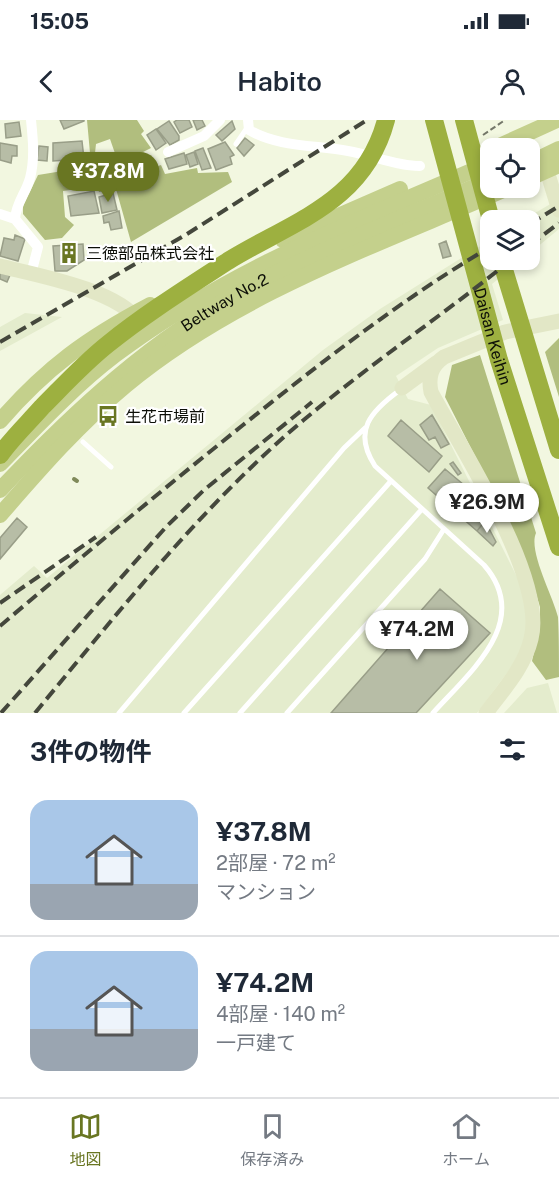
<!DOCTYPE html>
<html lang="ja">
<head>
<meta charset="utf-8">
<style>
	body { margin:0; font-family:"Public Sans","Noto Sans JP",sans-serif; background:#f2f2f3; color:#1f2937; height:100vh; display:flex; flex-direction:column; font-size:22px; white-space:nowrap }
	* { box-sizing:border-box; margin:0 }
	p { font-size:20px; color:#747a83 }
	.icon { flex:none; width:33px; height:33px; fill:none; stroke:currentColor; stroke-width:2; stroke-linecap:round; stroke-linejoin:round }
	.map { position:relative; height:593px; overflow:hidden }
	.details { display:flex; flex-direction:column; background:#fff; flex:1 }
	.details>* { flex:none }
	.fabs { position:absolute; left:480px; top:18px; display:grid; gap:12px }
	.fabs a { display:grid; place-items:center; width:60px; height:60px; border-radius:12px; background:#fff; box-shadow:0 3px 9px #0003; font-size:30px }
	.price { position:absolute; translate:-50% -51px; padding:0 14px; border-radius:21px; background:#fff; color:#222; font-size:20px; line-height:39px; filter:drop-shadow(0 2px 3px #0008) }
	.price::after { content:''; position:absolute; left:50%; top:36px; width:18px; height:14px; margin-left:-9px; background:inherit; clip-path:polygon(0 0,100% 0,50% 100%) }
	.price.current { background:#697622; color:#fff }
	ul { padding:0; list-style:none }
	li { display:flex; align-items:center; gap:18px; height:150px; padding:0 30px }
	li+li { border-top:2px solid #e0e1e3 }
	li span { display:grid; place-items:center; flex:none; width:168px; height:120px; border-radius:18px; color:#555 }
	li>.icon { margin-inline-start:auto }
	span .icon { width:72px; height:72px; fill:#fffc; stroke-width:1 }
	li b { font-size:26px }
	h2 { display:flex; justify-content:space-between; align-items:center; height:72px; padding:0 30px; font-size:26px }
	.status { display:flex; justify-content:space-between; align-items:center; height:42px; padding:0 30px; background:#fff; direction:ltr }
	.status svg { height:16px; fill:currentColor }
	header { display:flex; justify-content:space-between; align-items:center; height:78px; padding:0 30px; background:#fff; font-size:27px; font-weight:600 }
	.tab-bar { display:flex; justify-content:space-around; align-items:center; height:84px; border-top:2px solid #e0e1e3; background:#fff; font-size:16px; color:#747a83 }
	.tab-bar a { display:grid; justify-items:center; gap:3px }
	.tab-bar .current { color:#697622 }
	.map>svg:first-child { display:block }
	.built { fill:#e4eccd }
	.forest { fill:#b1be7e }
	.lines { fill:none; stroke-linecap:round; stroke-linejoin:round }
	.stream { stroke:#808a5a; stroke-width:4 }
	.building { fill:#b7bda6; stroke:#999e88; stroke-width:1.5 }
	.path { stroke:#747769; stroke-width:2; stroke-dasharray:6 3; stroke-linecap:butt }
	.lane { stroke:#fff; stroke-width:5 }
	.street { stroke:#fff; stroke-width:10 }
	.secondary { stroke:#e2e7c6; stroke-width:15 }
	.primary { stroke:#c4d08c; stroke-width:16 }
	.highway { stroke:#9db040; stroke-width:18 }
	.rail { stroke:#44473c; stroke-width:4; stroke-dasharray:12 6; stroke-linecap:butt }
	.labels { text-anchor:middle; stroke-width:4.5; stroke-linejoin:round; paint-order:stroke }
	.poi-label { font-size:16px; fill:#0c0e07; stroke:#fff; text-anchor:start }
	.street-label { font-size:16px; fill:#0c0e07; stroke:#fff }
</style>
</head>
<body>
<div class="status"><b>15:05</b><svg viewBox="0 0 49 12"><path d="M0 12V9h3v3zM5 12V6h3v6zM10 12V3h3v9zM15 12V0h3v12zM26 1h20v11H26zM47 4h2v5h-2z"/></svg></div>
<header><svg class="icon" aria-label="back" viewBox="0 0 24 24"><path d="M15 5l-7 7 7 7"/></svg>Habito<svg class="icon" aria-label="person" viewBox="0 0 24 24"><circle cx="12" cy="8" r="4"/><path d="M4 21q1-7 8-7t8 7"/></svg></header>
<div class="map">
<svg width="559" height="593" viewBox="0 0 559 593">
	<rect width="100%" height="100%" fill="#f2f7e0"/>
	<path class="built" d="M559 79V109L530 133V100H523Z
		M490 120V140H522L492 164 503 200 438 228 396 256 408 279 431 285 524 471 528 495 524 522 513 545 477 593H0V475L34 446 47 458 323 230 380 189Z
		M25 193 62 197 0 231V207Z
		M548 563 557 593H504L527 568Z"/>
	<path class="forest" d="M87 0H137L144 11 141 14 151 28 141 33 152 48 161 45 165 54 197 48 198 53 228 52 232 62 131 122 116 69 99 72 97 66 63 71 65 97 74 105 62 118 45 120 23 94V86L38 55 87 47 110 50 118 42 110 19 96 24 95 33H90Z
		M559 218V277L545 232Z
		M480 235 536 413C528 431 553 476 558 497 559 515 559 538 559 557L546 560 532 541 540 506V487L534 467 504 393 445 277 452 245Z"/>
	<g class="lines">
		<path class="stream" d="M74 359 77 361"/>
	</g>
	<path class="building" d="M60 0H84V1L64 9Z
		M177 0H189L192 7 180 13 174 2Z
		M193 0H202L205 6 197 10Z
		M169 1 179 16V20L170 25 157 9Z
		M232 1 235 9 222 21 216 15Z
		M19 2 21 16 6 18 5 4Z
		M156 9 166 23 156 30 147 15Z
		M245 18 254 25 244 36 237 28Z
		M82 21 84 39 53 41V23Z
		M225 22 234 35 230 37 232 44 216 50 208 29Z
		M0 23 17 26V36H12L11 43 0 40Z
		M39 26 48 27 47 41 37 40Z
		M203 28 211 48 202 50 195 31Z
		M194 32 198 44 190 47 186 35Z
		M184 33 187 44 169 49 165 39Z
		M94 71 99 93 71 96 68 76Z
		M113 73 117 90 102 93 99 77Z
		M119 91 122 108 111 110 109 102 104 103 103 96Z
		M15 115 25 119 18 141 0 136 4 118 14 120Z
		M446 121 451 136 443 138 439 124Z
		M83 124 84 140 67 151H55L53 126Z
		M0 153 10 155 7 162 0 159Z
		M432 295 449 324 441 328 435 317 429 320 420 305Z
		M401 300 442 336 429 352 388 316Z
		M453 342 461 353 458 355 450 344Z
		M445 349 464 365 459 370 479 389 476 393 485 401 477 411 428 368Z
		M17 398 27 407 0 439V418Z
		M485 401 496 422 493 426 477 411Z
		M440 469 490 513 416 593H331Z"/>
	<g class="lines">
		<path class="path" d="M483 15 505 0"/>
		<path class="lane" d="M236 24 247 8
			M400 270C371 291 352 311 375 346L484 445C533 501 470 552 433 593
			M83 322 111 347
			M119 593 344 328 365 308
			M184 593 391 361
			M240 593 422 389
			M287 593 425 439 444 409"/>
		<path class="street" d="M248 0 249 10C278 27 315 25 348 31 372 35 396 46 420 46
			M168 32 204 16 220 0
			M0 94 15 99
			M31 154 38 127 15 99C16 83 26 73 30 58 35 39 33 19 31 0"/>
		<path class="secondary" d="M547 51 559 90
			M0 146C36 155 119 170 139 202
			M402 268 436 243
			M486 593C503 570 524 548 531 519 547 459 460 327 431 272 428 257 431 246 444 237L505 212 559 201"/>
		<g class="primary">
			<path d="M495 28 557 0"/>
			<path d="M530 43 559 29"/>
			<path d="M530 58 559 45"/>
			<path d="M283 120 400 69"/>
			<path d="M0 301C46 248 87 218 150 185"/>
			<path d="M0 344C37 306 73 267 115 235 231 148 359 100 490 43"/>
			<path id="s1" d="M0 370C74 291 153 218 249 167 327 126 410 95 490 60"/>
			<path d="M0 395C39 350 80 303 126 265 237 173 378 125 508 68"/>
		</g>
		<g class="highway">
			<path id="s2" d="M434 0 499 240 559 427"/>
			<path d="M464 0 491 100"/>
			<path d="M501 140 559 330"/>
			<path d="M0 335C12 318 28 303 42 287 63 266 84 243 108 224 145 194 188 167 228 141 293 101 364 83 386 0"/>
		</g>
		<path class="rail" d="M530 104 559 86
			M530 125 559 103
			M0 222 187 114 367 0
			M0 483 96 417
			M0 506C80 438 161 371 243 305 323 241 402 179 490 127
			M1 593 166 407 204 370 312 282
			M35 593C111 501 186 406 275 325 349 258 433 203 511 140"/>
	</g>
	<defs>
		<symbol id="building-bare" viewBox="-9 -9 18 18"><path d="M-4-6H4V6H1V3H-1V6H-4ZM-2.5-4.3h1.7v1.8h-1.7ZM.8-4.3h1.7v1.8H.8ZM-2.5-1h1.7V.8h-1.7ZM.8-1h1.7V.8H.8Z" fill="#697622" stroke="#fff" stroke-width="2.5" paint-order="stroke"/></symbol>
		<symbol id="bus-bare" viewBox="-9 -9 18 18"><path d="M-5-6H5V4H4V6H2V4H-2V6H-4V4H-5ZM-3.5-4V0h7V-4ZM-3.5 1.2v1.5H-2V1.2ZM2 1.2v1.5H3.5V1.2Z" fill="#697622" stroke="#fff" stroke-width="2.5" paint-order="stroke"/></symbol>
	</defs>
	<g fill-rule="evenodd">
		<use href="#building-bare" x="54" y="118" width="30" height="30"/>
		<use href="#bus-bare" x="93" y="281" width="30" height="30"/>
	</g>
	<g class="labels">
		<g class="poi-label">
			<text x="86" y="139">三徳部品株式会社</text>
			<text x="125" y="302">生花市場前</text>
		</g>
		<g class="street-label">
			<text dy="6" stroke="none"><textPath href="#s1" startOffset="294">Beltway No.2</textPath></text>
			<text dy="6" stroke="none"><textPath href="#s2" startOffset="224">Daisan Keihin</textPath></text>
		</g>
	</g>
</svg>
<div class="fabs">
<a><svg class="icon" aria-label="locate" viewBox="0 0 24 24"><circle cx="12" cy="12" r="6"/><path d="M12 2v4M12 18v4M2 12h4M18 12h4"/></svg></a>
<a><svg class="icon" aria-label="layers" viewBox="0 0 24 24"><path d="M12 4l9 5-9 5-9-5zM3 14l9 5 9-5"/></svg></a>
</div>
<b class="price current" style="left:108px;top:83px">¥37.8M</b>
<b class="price" style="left:487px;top:414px">¥26.9M</b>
<b class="price" style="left:417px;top:541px">¥74.2M</b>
</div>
<section class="details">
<h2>3件の物件<svg class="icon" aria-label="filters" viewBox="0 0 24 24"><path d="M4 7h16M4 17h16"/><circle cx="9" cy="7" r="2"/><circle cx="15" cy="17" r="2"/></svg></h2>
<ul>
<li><span style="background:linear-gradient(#a9c7e8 70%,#9aa5b1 0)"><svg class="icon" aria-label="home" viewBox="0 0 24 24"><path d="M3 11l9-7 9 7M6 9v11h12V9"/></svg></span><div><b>¥37.8M</b><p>2部屋 · 72 m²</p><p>マンション</p></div></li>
<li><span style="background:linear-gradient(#a9c7e8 65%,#9aa5b1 0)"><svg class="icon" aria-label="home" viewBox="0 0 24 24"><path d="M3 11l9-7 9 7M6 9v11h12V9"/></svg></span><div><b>¥74.2M</b><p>4部屋 · 140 m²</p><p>一戸建て</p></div></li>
</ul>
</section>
<nav class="tab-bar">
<a class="current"><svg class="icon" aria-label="map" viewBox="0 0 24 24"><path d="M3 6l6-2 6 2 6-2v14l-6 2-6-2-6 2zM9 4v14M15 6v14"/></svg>地図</a>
<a><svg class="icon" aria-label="saved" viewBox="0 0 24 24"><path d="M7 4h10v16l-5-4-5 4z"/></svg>保存済み</a>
<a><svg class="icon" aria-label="home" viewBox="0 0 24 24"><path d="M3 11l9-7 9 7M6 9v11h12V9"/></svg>ホーム</a>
</nav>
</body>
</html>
